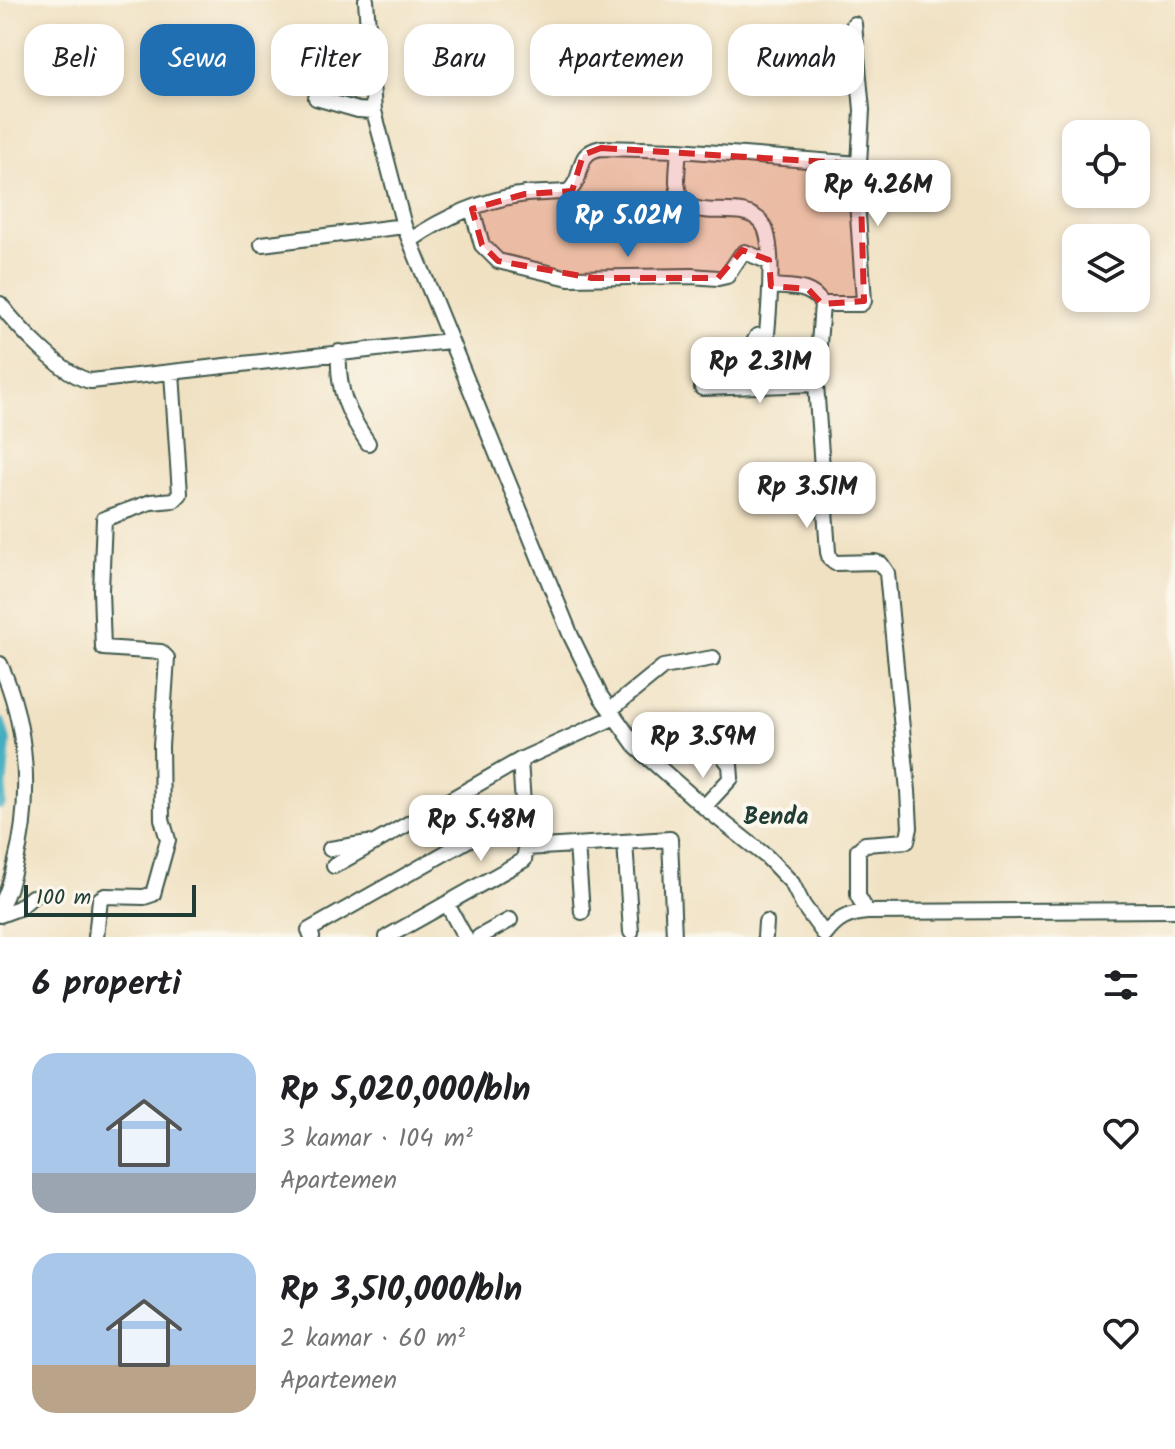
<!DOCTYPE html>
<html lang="id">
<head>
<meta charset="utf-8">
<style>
	body { margin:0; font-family:Kalam,sans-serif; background:#f2f2f2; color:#202124; height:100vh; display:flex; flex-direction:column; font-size:30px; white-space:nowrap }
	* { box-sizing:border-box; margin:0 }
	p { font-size:26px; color:#757577 }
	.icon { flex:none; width:44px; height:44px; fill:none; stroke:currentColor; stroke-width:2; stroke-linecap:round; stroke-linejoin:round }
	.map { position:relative; height:937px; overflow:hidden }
	.drawer { display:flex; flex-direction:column; background:#fff; flex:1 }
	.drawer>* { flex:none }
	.top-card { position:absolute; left:24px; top:24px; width:1128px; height:72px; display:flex; gap:16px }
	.tools { position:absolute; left:1062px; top:120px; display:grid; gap:16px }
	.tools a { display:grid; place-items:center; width:88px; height:88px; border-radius:16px; background:#fff; box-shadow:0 4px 12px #0003; font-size:40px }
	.scale { position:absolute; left:24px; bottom:20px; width:172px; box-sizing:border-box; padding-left:8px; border:4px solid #1f3d34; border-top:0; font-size:22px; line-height:28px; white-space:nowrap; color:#1f3d34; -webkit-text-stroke:6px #fbf7ec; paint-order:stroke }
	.price { position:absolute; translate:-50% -68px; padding:0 18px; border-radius:16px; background:#fff; color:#222; font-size:26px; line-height:52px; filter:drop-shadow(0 2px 4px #0008) }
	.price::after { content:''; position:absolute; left:50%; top:48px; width:24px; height:18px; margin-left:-12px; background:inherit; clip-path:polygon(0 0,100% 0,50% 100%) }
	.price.active { background:#1f6fb2; color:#fff }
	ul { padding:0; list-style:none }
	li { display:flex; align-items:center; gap:24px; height:200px; padding:0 32px }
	li span { display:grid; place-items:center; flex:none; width:224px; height:160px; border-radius:24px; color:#555 }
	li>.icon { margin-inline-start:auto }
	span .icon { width:96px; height:96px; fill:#fffc; stroke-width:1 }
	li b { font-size:34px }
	h2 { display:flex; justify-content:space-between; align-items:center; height:96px; padding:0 32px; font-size:34px }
	.chip { padding:0 28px; border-radius:24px; background:#fff; box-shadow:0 4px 12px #0003; font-size:28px; line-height:72px }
	.chip.active { background:#1f6fb2; color:#fff }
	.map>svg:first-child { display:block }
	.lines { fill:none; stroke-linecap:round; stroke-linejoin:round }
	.canal { stroke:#41adbf; stroke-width:12 }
	.minor-casing { stroke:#3e5649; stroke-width:18 }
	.minor { stroke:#fff; stroke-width:14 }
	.marked { fill:#d62828; fill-opacity:0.2; stroke:#d62828; stroke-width:6; stroke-dasharray:16 10; stroke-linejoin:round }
	.labels { text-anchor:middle; stroke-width:8; stroke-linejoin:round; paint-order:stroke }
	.quarter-label { font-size:24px; font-weight:bold; fill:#1f3d34; stroke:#fbf7ec }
</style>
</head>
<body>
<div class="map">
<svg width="1175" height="937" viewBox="0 0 1175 937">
	<rect width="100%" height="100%" fill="#fbf7ec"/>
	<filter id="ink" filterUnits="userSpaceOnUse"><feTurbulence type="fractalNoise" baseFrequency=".0125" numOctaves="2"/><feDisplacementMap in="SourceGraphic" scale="16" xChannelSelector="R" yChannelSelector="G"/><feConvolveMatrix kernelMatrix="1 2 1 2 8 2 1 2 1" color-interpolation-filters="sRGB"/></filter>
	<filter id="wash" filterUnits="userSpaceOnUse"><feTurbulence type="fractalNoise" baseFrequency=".006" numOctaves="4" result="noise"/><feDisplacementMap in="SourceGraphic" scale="32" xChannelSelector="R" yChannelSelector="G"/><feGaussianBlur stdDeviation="1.8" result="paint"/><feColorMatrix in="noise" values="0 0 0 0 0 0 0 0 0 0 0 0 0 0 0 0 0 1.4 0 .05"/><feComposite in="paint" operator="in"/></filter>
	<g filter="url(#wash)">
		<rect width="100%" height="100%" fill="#f0e1c2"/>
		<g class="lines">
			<path class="canal" d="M0 723 5 741 0 803"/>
		</g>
	</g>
	<g filter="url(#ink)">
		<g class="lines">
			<defs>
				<path id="minor" d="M366 0 374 111 404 226 571 636 601 697 637 748 704 807 767 857 792 883 803 905 825 935C837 919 847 914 867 912L1175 910
					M316 98 358 110 374 111
					M679 150 860 164
					M472 209 482 245 498 261 569 278 691 276 718 278 727 276 741 255 745 252 769 262
					M411 240C444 217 486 199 526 194 540 192 554 194 569 191 587 174 573 154 601 148L679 150C678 161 677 171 677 182 681 232 740 195 762 223 776 241 769 310 767 334L757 336 754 342V386
					M262 244 404 226
					M771 286C791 288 811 285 822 304H861L864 301 857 201 862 110 854 24
					M0 304C17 326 64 377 91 381L449 341
					M822 304 816 384 828 552 830 559 835 563 875 562 881 564 887 573 908 791 910 828 907 841 865 844 858 850V896L867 912
					M339 352C337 390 347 412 368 443
					M702 388 816 384
					M0 664C28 725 32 801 15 865 11 879 8 895 0 906
					M610 710 663 667 713 658
					M704 807 731 778 730 765 720 752
					M625 842 631 932
					M577 845 582 912
					M526 848 670 839 674 937
					M330 849 368 843
					M334 866 520 760 615 717
					M447 904 465 937
					M0 915 19 908 32 897
					M96 937 100 899 105 896 144 897 153 894 168 840 162 819 161 746 167 658 161 652 103 648 101 590 104 519 151 502 174 500 180 494 172 373
					M312 937 309 930 523 809
					M387 937 524 860 526 848 520 760
					M479 937 510 920
					M765 937 766 922"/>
			</defs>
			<use href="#minor" class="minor-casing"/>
			<use href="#minor" class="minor"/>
		</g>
	</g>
	<path class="marked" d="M601 148 860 164 864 301 822 304 808 289 771 286 769 260 742 250 718 278H592L498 261 482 245 472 209 525 194 572 191 583 155Z"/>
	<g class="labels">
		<g class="quarter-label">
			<text x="776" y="824">Benda</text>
		</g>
	</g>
</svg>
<div class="tools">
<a><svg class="icon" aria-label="locate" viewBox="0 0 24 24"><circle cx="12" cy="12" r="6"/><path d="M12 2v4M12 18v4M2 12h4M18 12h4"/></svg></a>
<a><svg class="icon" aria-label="layers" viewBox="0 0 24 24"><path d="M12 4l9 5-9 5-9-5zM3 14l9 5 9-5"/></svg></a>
</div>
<div class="scale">100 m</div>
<b class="price" style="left:878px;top:228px">Rp 4.26M</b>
<b class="price active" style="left:628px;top:259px">Rp 5.02M</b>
<b class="price" style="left:760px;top:405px">Rp 2.31M</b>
<b class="price" style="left:807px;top:530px">Rp 3.51M</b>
<b class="price" style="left:703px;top:780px">Rp 3.59M</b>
<b class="price" style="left:481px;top:863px">Rp 5.48M</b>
<div class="top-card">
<a class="chip">Beli</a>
<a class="chip active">Sewa</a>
<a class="chip">Filter</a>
<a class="chip">Baru</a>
<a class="chip">Apartemen</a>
<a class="chip">Rumah</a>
</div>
</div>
<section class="drawer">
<h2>6 properti<svg class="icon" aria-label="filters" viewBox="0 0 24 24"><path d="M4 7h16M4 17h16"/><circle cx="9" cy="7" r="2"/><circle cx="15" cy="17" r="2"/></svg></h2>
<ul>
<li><span style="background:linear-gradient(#a9c7e8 75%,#9aa5b1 0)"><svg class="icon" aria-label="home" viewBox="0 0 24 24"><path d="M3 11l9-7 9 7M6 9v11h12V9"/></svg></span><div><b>Rp 5,020,000/bln</b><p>3 kamar · 104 m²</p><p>Apartemen</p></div><svg class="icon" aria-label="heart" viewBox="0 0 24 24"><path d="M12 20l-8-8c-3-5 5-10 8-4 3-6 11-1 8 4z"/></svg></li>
<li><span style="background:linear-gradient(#a9c7e8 70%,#b9a48a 0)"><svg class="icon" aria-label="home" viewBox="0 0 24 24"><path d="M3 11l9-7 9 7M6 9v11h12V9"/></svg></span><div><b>Rp 3,510,000/bln</b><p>2 kamar · 60 m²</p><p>Apartemen</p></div><svg class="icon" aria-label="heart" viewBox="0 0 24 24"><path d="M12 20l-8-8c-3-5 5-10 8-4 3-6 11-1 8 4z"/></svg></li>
</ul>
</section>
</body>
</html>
